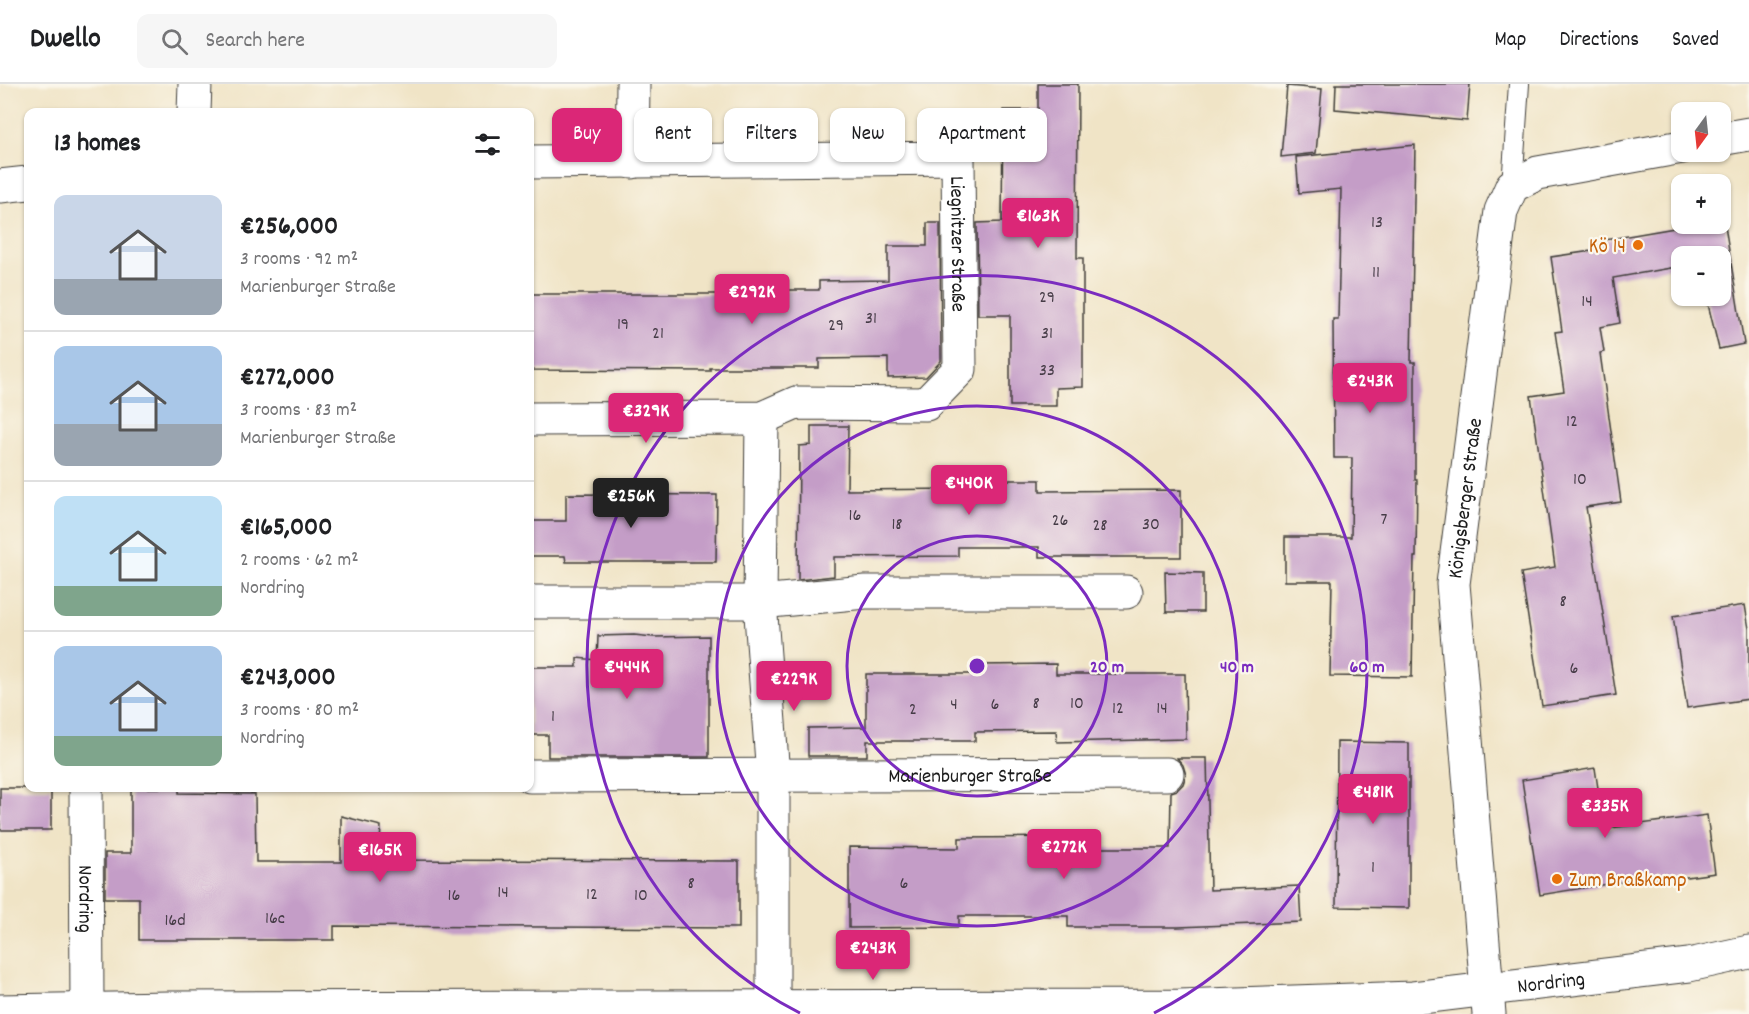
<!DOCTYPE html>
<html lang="en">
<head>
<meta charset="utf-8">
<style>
	body { margin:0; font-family:Dekko,sans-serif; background:#f6f6f6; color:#202124; height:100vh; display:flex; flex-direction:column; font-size:22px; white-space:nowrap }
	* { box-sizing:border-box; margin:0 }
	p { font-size:20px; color:#757577 }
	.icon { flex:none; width:33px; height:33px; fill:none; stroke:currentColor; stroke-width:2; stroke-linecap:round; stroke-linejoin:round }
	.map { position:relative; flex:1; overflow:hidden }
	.drawer { position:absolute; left:24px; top:24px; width:510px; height:684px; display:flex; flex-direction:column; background:#fff; border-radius:12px; box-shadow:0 2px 4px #0004 }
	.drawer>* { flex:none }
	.banner { position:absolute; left:552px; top:24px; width:570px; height:54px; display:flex; gap:12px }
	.needle { width:39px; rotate:195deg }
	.buttons { position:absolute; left:1671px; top:18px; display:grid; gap:12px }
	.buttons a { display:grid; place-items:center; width:60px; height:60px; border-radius:12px; background:#fff; box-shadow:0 2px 4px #0004; font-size:30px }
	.price { position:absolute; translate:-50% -51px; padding:0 14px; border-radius:6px; background:#db2777; color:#fff; font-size:20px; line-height:39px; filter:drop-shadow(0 2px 3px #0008) }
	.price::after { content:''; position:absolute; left:50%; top:36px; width:18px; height:14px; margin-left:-9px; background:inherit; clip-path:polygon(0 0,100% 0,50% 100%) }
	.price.on { background:#222; color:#fff }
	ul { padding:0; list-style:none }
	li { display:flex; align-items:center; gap:18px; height:150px; padding:0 30px }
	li+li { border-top:2px solid #e0e0e0 }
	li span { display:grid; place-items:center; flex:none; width:168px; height:120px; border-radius:12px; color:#555 }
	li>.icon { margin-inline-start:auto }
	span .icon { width:72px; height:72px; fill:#fffc; stroke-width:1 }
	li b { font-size:26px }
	h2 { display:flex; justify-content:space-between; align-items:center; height:72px; padding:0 30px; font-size:26px }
	.tag { padding:0 21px; border-radius:12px; background:#fff; box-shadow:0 2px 4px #0004; font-size:21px; line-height:54px }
	.tag.on { background:#db2777; color:#fff }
	header { display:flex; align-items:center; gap:36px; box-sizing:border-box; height:84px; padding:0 30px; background:#fff; border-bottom:2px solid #e0e0e0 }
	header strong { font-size:28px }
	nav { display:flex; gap:33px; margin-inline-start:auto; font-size:21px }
	.search { width:420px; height:54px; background:#f6f6f6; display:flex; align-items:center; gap:15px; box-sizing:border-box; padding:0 21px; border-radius:12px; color:#757577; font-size:22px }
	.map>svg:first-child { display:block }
	.building { fill:#c49dc7 }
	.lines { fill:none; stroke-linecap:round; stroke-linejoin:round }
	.lane-casing { stroke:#3c3a36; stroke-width:22 }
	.street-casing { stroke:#3c3a36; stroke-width:35 }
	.lane { stroke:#fff; stroke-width:20 }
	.street { stroke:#fff; stroke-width:33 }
	.ring { fill:none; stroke:#7b2cbf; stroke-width:3 }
	.food-dot { fill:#e8710a; stroke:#fbf7ec; stroke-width:2 }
	.labels { text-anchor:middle; stroke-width:4.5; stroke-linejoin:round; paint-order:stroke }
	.number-label { font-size:18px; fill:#463c47 }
	.street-label { font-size:21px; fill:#1c1c1c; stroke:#fbf7ec }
	.food-label { font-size:21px; fill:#c56008; stroke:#fbf7ec; text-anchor:end }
	.centre { fill:#7b2cbf; stroke:#fbf7ec; stroke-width:3 }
	.ring-label { font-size:18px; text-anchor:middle; font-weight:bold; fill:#7b2cbf; stroke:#fbf7ec; stroke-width:4.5; stroke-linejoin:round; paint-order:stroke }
</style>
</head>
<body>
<header>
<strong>Dwello</strong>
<div class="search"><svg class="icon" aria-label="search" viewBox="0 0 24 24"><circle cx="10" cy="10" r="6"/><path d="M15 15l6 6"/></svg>Search here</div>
<nav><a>Map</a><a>Directions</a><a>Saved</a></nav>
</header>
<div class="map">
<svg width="1749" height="930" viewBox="0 0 1749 930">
	<rect width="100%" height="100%" fill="#fbf7ec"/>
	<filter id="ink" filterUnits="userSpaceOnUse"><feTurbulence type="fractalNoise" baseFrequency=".0167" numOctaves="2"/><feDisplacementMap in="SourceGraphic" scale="12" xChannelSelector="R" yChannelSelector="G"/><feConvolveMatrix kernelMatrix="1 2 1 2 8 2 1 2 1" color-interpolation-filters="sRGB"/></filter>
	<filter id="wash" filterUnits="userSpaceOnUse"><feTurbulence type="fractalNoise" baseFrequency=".008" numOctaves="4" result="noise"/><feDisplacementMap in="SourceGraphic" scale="24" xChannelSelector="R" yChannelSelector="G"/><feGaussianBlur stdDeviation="1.35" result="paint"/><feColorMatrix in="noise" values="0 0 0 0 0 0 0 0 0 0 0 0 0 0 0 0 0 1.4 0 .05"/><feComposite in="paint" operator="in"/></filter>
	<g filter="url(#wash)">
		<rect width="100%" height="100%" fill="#f0e4c6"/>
		<g id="blocks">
			<path class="building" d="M1038 0H1078L1077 174H1083V303L1056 304V322H1010V231H978L977 139 1002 138 1003 26H1038Z
				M1336 0H1470L1467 37 1335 25Z
				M1287 2 1322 5 1316 69 1281 73Z
				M1415 61 1411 278H1415V396H1417L1416 473H1414L1412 593 1330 592 1332 497H1285V453H1351L1352 374H1334L1333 235H1338L1341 105 1299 109 1296 73Z
				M1720 129H1723L1744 260 1719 265 1706 212H1720V172H1682V182L1613 194 1620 239 1600 243 1604 268 1600 269 1621 418 1586 423 1616 611 1542 622 1521 489 1555 483 1531 312 1564 307 1555 248 1562 247 1551 173 1605 165 1604 156 1680 143V135H1682V140H1720Z
				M927 139H940L941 277 926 293 888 294V274L819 275V284H710V287L530 286V210H749V206H819V197L888 196V162H927Z
				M811 342H848L847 406 958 405V396H1040V407L1181 406V473H1039V463H958V472L834 473V492L798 496 799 362 811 361Z
				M566 410 717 411 716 478H566L565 472H530V437H566Z
				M1165 488 1203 489V528H1166Z
				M1745 521 1749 545V615L1687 624 1673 532Z
				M634 551 653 553 709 552V673H548V651H530V583H577V574L597 576 598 552Z
				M1056 580V590H1185L1186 655 1057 658 1056 647 975 648V657H867V672H808V644L866 643V590H975L974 581Z
				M1337 658 1409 659V824L1336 823Z
				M1177 674H1207L1210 806 1299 802 1301 838 1178 843H1068V832H959V843L849 844V763L959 764V754L1068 753V764H1170L1171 708 1177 706 1183 700 1186 691 1183 681Z
				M1595 684 1604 745 1707 731 1715 789 1658 797 1657 792 1540 811 1522 696Z
				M0 704H51V746H0Z
				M131 704H179V709L255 710 256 778H341V732L381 742 379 776 739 777V844L334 842V856H139V814H105V769H131Z"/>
		</g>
	</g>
	<g filter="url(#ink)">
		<use href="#blocks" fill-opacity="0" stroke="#3c3a36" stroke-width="1.5"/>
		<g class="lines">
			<defs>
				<path id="lane" d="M1512 102 1519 0"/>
				<g id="street">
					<path d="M194 28 195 0"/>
					<path d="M1720 55 1749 50"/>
					<path id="s1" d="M530 78 958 74 960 285 926 320 796 319 762 334 530 335"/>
					<path d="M632 78 633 0"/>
					<path d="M0 102 28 99"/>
					<path d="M762 334 760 518 773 692V922"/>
					<path d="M530 518H760L865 508H1126"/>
					<path id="s2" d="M530 692 1167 690"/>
					<path id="s3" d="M86 704 87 926"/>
					<path id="s4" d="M0 927 169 924 1179 922 1413 914 1689 881 1749 868"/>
					<path id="s5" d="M1489 930 1453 500 1501 127 1512 102 1538 89 1682 63"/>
				</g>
			</defs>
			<use href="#lane" class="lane-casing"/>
			<use href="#street" class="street-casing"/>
			<use href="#lane" class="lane"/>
			<use href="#street" class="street"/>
		</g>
	</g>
	<g class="ring">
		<circle cx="977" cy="582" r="130"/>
		<circle cx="977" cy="582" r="260"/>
		<path d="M800 929A390 390 0 1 1 1154 929"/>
	</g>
	<g class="food-dot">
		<circle cx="1638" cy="161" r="6"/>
		<circle cx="1557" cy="795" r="6"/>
	</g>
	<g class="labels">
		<g class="number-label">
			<text x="1377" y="143">13</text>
			<text x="1376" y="193">11</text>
			<text x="1047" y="218">29</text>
			<text x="1587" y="222">14</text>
			<text x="871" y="239">31</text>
			<text x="623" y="245">19</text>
			<text x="836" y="246">29</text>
			<text x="658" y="254">21</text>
			<text x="1047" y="254">31</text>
			<text x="1047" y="291">33</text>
			<text x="1572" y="342">12</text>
			<text x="1580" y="400">10</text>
			<text x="855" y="436">16</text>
			<text x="1384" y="440">7</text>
			<text x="1060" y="441">26</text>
			<text x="897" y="445">18</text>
			<text x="1151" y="445">30</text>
			<text x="1100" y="446">28</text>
			<text x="1563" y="522">8</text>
			<text x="1574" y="589">6</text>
			<text x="1036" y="624">8</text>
			<text x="1077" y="624">10</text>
			<text x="954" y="625">4</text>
			<text x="995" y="625">6</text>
			<text x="1118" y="629">12</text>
			<text x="1162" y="629">14</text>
			<text x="913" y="630">2</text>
			<text x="553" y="637">1</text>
			<text x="1373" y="788">1</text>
			<text x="691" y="804">8</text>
			<text x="904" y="804">6</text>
			<text x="503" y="813">14</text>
			<text x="592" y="815">12</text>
			<text x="454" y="816">16</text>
			<text x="641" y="816">10</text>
			<text x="275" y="839">16c</text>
			<text x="175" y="841">16d</text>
		</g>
		<g class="street-label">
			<text dy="7" stroke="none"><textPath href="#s1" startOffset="514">Liegnitzer Straße</textPath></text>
			<text dy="7" stroke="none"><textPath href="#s5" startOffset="518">Königsberger Straße</textPath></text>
			<text dy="7" stroke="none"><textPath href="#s2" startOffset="440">Marienburger Straße</textPath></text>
			<text dy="7" stroke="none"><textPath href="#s3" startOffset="111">Nordring</textPath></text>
			<text dy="7" stroke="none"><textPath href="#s4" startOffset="1552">Nordring</textPath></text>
		</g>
		<g class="food-label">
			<text x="1626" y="168">Kö 14</text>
			<text x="1569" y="802" text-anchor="start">Zum Braßkamp</text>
		</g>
	</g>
	<circle cx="977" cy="582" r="9" class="centre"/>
	<g class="ring-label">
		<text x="1107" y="588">20 m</text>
		<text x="1237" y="588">40 m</text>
		<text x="1367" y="588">60 m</text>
	</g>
</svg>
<div class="buttons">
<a><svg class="needle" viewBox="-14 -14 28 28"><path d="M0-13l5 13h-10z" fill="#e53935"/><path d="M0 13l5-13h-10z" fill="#757577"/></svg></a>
<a>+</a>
<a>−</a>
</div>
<b class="price" style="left:1038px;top:165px">€163K</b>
<b class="price" style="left:752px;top:241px">€292K</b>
<b class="price" style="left:1370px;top:330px">€243K</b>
<b class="price" style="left:646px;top:360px">€329K</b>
<b class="price" style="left:969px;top:432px">€440K</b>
<b class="price on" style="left:631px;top:445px">€256K</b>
<b class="price" style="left:627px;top:616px">€444K</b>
<b class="price" style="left:794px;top:628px">€229K</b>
<b class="price" style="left:1373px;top:741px">€481K</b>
<b class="price" style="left:1605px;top:755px">€335K</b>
<b class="price" style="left:1064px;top:796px">€272K</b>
<b class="price" style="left:380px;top:799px">€165K</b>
<b class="price" style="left:873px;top:897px">€243K</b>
<div class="banner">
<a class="tag on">Buy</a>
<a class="tag">Rent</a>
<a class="tag">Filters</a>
<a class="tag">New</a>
<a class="tag">Apartment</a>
</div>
<section class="drawer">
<h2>13 homes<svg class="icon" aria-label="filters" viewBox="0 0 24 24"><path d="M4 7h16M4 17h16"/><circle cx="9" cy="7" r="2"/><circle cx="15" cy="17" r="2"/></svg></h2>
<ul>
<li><span style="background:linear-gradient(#c9d6e8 70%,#9aa5b1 0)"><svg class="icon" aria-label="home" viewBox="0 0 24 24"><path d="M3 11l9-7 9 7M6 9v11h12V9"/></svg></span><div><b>€256,000</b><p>3 rooms · 92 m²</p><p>Marienburger Straße</p></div></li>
<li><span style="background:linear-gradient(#a9c7e8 65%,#9aa5b1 0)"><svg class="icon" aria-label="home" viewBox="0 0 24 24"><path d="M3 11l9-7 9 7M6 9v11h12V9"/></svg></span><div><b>€272,000</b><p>3 rooms · 83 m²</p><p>Marienburger Straße</p></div></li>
<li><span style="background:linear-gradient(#bfe0f5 75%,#7fa58c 0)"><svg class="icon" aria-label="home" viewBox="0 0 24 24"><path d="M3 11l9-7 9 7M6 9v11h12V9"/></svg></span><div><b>€165,000</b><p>2 rooms · 62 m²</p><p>Nordring</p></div></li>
<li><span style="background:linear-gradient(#a9c7e8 75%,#7fa58c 0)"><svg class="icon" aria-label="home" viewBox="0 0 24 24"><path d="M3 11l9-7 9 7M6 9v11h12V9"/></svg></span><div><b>€243,000</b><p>3 rooms · 80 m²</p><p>Nordring</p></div></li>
</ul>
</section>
</div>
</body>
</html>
